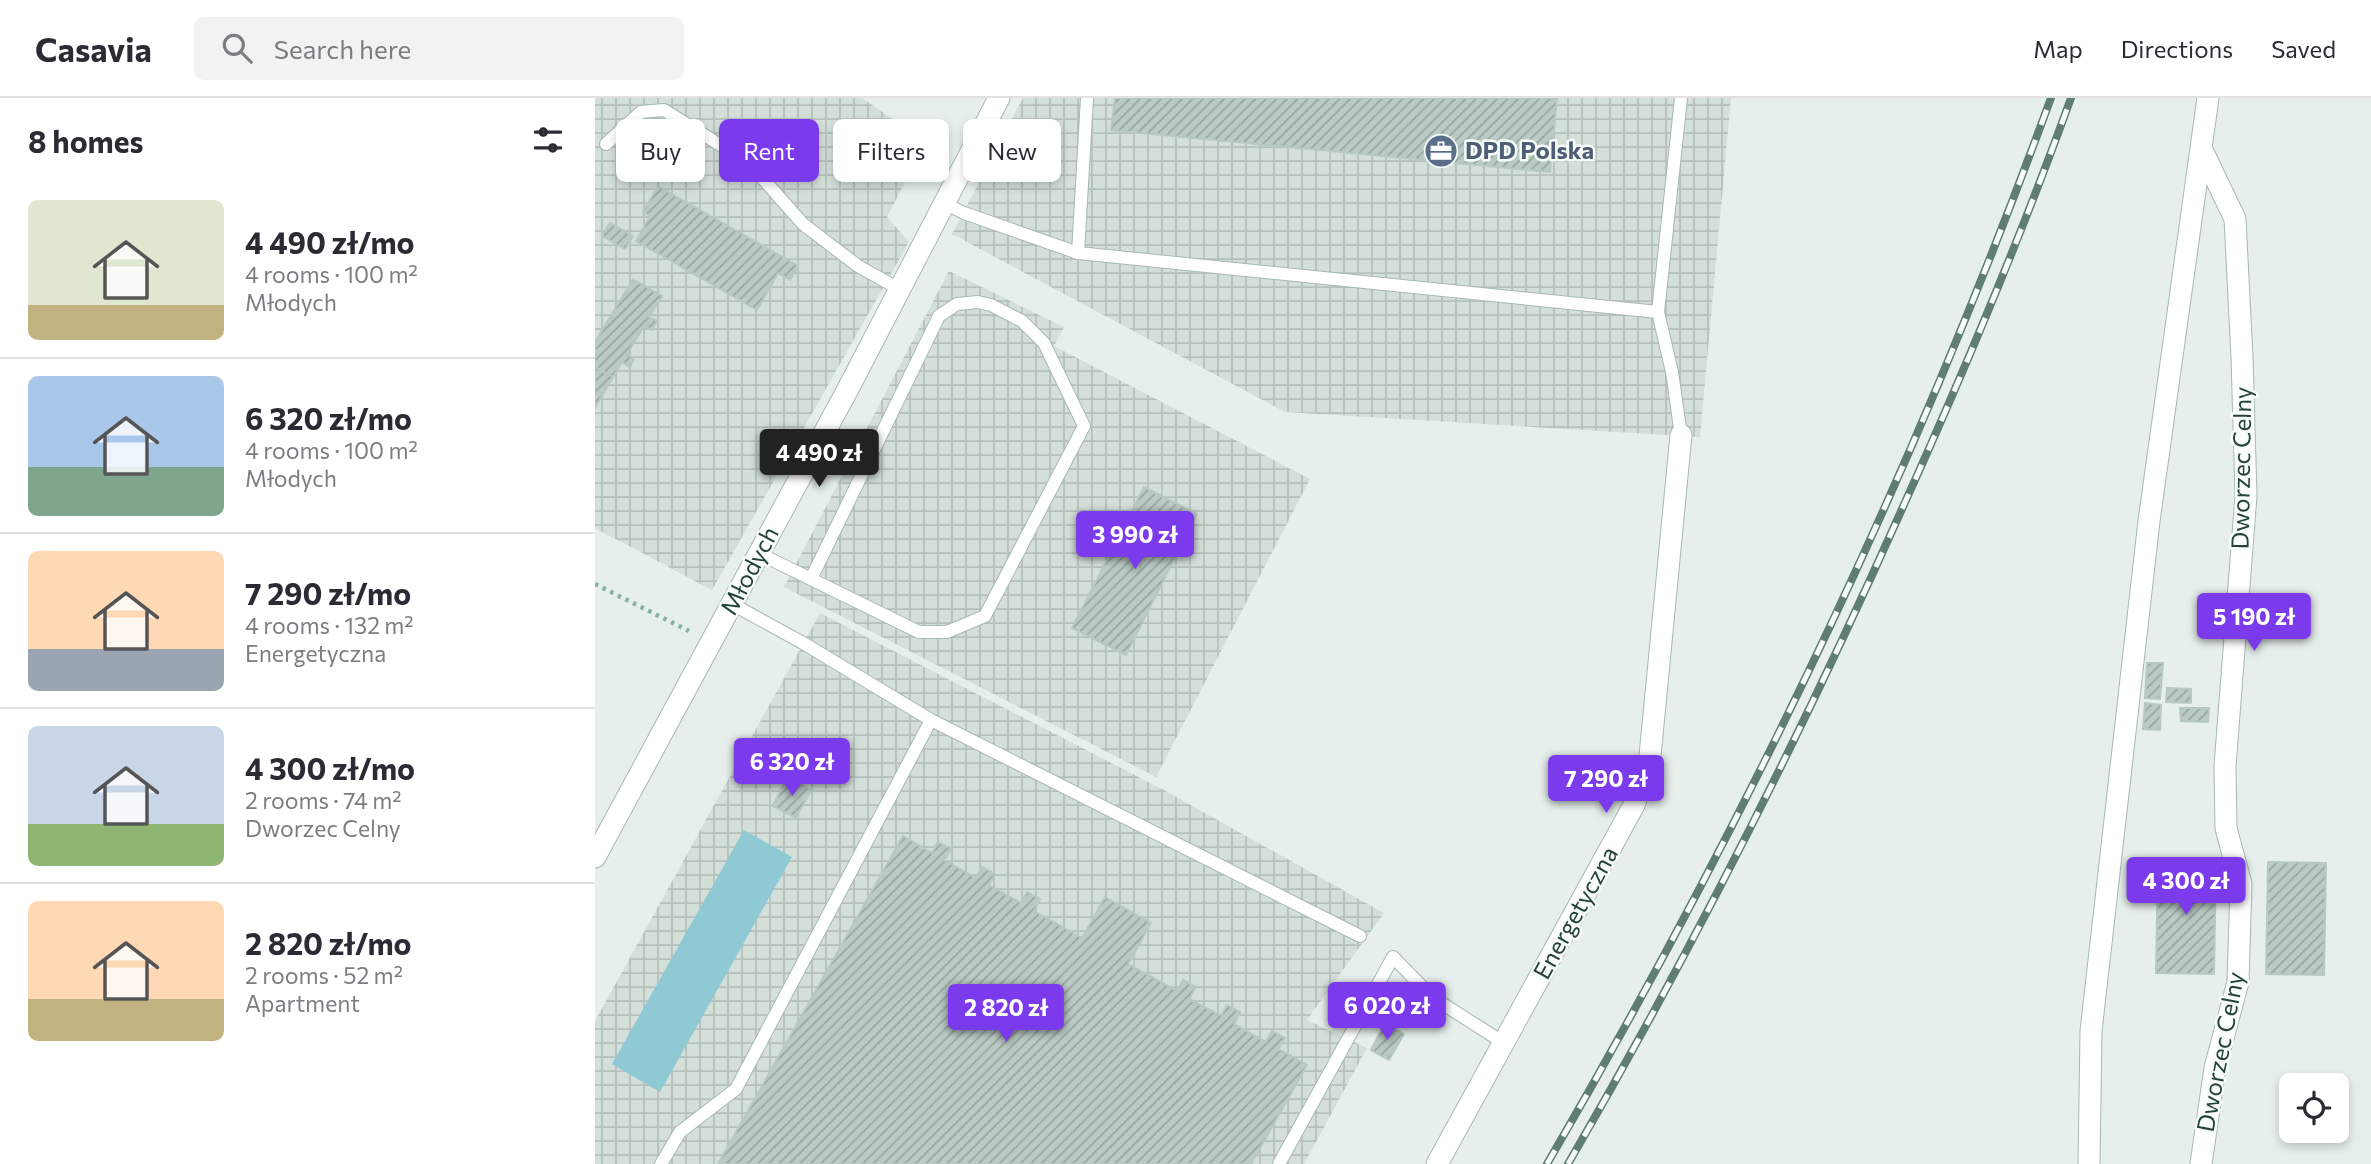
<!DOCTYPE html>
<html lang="en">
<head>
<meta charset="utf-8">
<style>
	body { margin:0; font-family:Commissioner,sans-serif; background:#f2f2f3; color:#2b2b33; height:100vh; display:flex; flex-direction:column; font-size:26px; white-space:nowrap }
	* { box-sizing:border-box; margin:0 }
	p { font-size:23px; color:#7c7c81 }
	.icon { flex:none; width:38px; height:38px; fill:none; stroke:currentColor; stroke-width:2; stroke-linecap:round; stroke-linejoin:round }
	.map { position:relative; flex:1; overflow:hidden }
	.side { display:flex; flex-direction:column; background:#fff; width:595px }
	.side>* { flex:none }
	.guide { position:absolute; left:21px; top:21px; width:665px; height:63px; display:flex; gap:14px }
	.fabs { position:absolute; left:1684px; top:975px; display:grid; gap:14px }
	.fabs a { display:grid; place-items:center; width:70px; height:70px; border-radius:10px; background:#fff; box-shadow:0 4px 10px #0003; font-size:35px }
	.price { position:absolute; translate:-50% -60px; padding:0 16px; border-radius:7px; background:#7c3aed; color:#fff; font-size:23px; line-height:46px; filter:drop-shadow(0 2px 4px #0008) }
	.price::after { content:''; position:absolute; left:50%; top:42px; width:21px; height:16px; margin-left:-10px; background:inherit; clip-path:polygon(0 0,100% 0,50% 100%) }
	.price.active { background:#222; color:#fff }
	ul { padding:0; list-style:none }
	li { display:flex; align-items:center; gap:21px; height:175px; padding:0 28px }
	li+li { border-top:2px solid #e1e1e2 }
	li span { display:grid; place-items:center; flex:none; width:196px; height:140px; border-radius:10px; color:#555 }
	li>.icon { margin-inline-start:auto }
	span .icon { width:84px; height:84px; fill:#fffc; stroke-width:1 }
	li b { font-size:30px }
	h2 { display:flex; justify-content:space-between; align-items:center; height:84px; padding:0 28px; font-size:30px }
	.tag { padding:0 24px; border-radius:10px; background:#fff; box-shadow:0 4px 10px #0003; font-size:24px; line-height:63px }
	.tag.active { background:#7c3aed; color:#fff }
	header { display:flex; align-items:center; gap:42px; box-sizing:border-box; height:98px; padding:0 35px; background:#fff; border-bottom:2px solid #e1e1e2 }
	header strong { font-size:33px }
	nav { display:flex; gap:38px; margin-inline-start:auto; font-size:24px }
	.search { width:490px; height:63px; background:#f2f2f3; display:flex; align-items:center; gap:18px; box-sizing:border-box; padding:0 24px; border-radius:10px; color:#7c7c81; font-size:26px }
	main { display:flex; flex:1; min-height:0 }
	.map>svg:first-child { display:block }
	.industrial { fill:url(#industrial-grid) }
	.water { fill:#8ec9d4 }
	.building { fill:url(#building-hatch); stroke:#b8c9c2; stroke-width:2 }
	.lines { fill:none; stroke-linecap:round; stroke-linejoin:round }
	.service-casing { stroke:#a8b8b2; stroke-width:14 }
	.minor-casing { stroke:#a8b8b2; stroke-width:23 }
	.tertiary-casing { stroke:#a8b8b2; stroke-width:23 }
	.path { stroke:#86b3a5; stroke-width:4.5; stroke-dasharray:3.5 5; stroke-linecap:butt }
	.service { stroke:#fff; stroke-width:12 }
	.minor { stroke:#fff; stroke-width:21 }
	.tertiary { stroke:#fff; stroke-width:21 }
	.rail-casing { stroke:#5f7d75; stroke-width:8 }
	.rail { stroke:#f7fbf9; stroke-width:5; stroke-dasharray:16; stroke-linecap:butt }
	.labels { text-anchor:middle; stroke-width:5; stroke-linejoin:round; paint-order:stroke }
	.service-label { font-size:24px; font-weight:bold; fill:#4e5e75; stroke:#f7fbf9; text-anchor:start }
	.street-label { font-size:24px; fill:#24423a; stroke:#f7fbf9 }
</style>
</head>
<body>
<header>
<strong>Casavia</strong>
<div class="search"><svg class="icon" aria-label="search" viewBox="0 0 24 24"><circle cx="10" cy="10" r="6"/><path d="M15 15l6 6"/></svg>Search here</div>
<nav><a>Map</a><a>Directions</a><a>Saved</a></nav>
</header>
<main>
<section class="side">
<h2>8 homes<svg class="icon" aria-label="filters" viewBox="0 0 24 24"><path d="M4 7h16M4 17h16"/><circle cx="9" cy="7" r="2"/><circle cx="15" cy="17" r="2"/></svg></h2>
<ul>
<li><span style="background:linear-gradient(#dfe7d0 75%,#c2b280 0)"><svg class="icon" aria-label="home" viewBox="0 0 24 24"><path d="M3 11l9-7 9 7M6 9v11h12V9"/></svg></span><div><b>4 490 zł/mo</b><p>4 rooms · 100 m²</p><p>Młodych</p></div></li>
<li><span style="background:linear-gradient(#a9c7e8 65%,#7fa58c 0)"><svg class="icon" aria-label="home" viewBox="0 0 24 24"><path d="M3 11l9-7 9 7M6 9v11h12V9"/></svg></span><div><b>6 320 zł/mo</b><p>4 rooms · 100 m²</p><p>Młodych</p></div></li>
<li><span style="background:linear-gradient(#ffd9b3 70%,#9aa5b1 0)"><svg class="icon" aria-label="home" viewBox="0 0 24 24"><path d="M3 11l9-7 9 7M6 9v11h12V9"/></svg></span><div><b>7 290 zł/mo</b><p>4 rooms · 132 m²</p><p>Energetyczna</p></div></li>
<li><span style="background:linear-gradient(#c9d6e8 70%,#8fb573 0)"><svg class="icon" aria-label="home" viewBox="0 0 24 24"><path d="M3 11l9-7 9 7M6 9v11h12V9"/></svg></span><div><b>4 300 zł/mo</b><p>2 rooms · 74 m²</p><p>Dworzec Celny</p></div></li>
<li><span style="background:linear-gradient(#ffd9b3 70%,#c2b280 0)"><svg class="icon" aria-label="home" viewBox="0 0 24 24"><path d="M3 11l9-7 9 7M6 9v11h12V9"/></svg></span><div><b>2 820 zł/mo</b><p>2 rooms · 52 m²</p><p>Apartment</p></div></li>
</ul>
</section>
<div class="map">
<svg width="1776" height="1066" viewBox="0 0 1776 1066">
	<defs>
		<pattern id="industrial-grid" width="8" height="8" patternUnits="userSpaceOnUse" patternTransform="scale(1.75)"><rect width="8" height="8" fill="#d4dfda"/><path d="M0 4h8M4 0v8" fill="none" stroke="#b6c1bc"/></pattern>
		<pattern id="building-hatch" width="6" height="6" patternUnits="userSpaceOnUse" patternTransform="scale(1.75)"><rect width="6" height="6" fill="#bbcac4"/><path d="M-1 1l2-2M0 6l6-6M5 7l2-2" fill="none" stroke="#98a6a0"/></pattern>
	</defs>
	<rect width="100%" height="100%" fill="#e6efeb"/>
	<path class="industrial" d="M0 0H267L331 44 292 119 314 144 117 492 0 430Z
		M428 0H1136L1105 339 690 314 357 136Z
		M354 173 469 229 459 248 715 381 561 679 189 489Z
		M225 515 567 691 789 815 712 922 772 950 709 1066H0V923Z"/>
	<path class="water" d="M149 732 197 759 65 994 17 966Z"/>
	<path class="building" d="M520 0H962L955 74 516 32Z
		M63 88 203 168 195 182 183 175 162 212 41 143 55 118 48 114Z
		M15 125 38 138 30 151 7 138Z
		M38 181 67 198 54 219 62 223 57 232 49 228 32 256 39 261 35 269 27 264 18 279 0 269V244Z
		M0 269 18 279 0 310Z
		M549 389 602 416 531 557 477 530Z
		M1552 565H1568L1565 601 1550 600Z
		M1572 590 1596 591V605L1571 604Z
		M1550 605 1566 607 1565 632 1548 631Z
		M1585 610H1614L1613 624 1586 623Z
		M192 679 216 692 201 720 178 708Z
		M308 738 337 755 343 744 356 751 349 762 381 780 387 769 400 776 394 787 426 805 432 794 445 801 439 813 487 840 510 799 556 825 533 866 582 893 588 882 601 889 594 901 626 918 632 907 645 914 639 926 671 944 677 933 690 940 683 951 712 967 656 1066H123Z
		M1563 762 1621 763 1619 876 1561 875Z
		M1673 764 1731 765 1729 877 1671 876Z
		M790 925 809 936 794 962 776 952Z"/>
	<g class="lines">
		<defs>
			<path id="service" d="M11 46 46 14 69 12 154 65 208 126 263 168 306 192
				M351 106 369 115 483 155 1063 214
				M483 155 492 0
				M1086 337 1077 274 1063 214 1086 0
				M165 456 324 534H352L390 518 489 328 449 245 427 223 396 207 383 204 362 206 344 218 216 481
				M137 506 208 545 336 622
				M66 1066 85 1034 141 991 336 622 765 838
				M684 1066 798 859 837 899 909 945"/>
			<path id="minor" d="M842 1066 1039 707 1055 658 1086 337
				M1494 1066 1496 933 1554 423 1613 0
				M1606 1066 1620 970 1643 884 1646 786 1631 730 1630 668 1651 398 1647 259 1640 121 1608 54"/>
			<path id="tertiary" d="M0 759 254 289 404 0"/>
		</defs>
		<use href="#service" class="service-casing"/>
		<use href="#minor" class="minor-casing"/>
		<use href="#tertiary" class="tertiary-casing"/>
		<path class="path" d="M0 486 94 533"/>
		<use href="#service" class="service"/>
		<use href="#minor" class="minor"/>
		<use href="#tertiary" class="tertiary"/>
		<defs>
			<path id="rail" d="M952 1066C1150 726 1321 369 1456 0
				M973 1066C1096 854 1207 635 1307 411 1368 276 1426 139 1476 0"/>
		</defs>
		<use href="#rail" class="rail-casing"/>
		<use href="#rail" class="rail"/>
	</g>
	<defs>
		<symbol id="office-disc" viewBox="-11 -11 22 22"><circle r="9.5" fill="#5c6f8a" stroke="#f7fbf9"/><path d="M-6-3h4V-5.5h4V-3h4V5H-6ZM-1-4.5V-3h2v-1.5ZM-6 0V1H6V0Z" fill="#fff"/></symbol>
	</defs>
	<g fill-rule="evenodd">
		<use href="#office-disc" x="827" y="34" width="38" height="38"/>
	</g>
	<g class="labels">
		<g class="service-label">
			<text x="870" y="61">DPD Polska</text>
		</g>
		<g class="street-label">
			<text transform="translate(1647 370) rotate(-89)" y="8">Dworzec Celny</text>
			<text transform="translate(155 473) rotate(-62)" y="8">Młodych</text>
			<text transform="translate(981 815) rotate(-61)" y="8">Energetyczna</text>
			<text transform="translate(1626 954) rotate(-79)" y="8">Dworzec Celny</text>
		</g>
	</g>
</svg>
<div class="fabs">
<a><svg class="icon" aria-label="locate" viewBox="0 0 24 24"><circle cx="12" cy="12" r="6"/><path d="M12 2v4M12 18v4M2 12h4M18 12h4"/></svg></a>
</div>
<b class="price active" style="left:224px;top:391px">4 490 zł</b>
<b class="price" style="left:540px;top:473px">3 990 zł</b>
<b class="price" style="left:1659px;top:555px">5 190 zł</b>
<b class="price" style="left:197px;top:700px">6 320 zł</b>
<b class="price" style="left:1011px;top:717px">7 290 zł</b>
<b class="price" style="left:1591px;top:819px">4 300 zł</b>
<b class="price" style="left:792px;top:944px">6 020 zł</b>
<b class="price" style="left:411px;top:946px">2 820 zł</b>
<div class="guide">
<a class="tag">Buy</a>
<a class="tag active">Rent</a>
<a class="tag">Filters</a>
<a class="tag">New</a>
</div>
</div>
</main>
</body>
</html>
